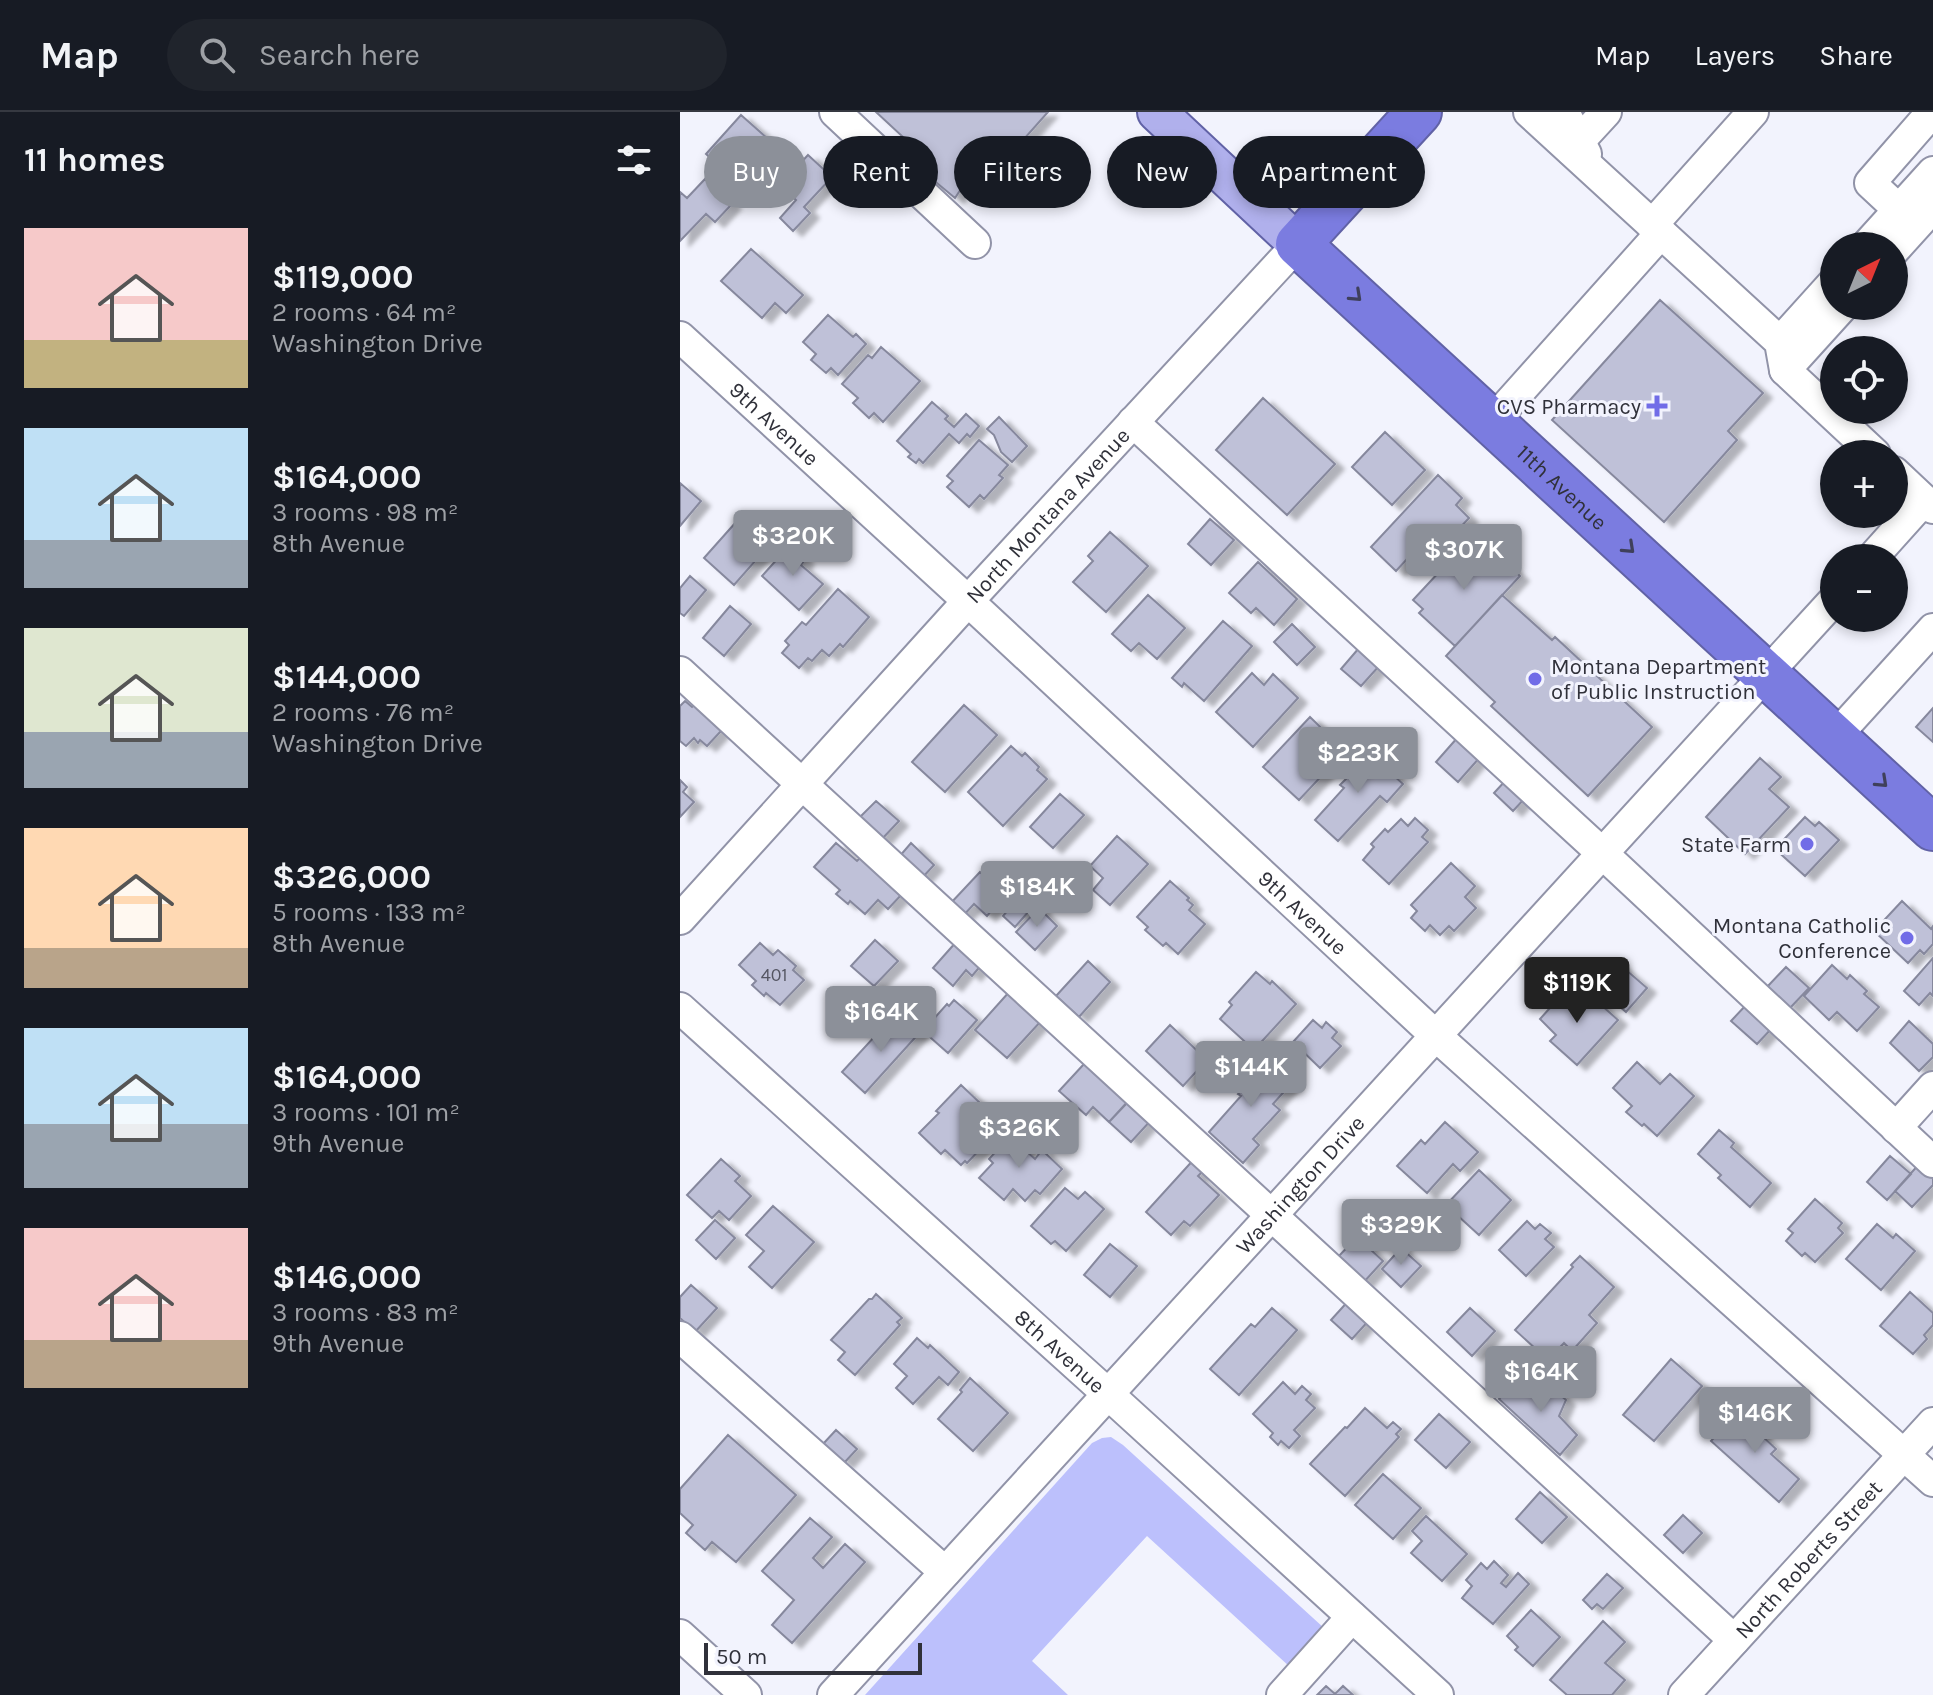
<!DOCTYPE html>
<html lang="en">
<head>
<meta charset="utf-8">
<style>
	body { margin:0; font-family:Karla,sans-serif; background:#20242c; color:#f1f3f6; height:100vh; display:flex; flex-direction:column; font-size:30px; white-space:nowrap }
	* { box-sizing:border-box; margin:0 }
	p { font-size:26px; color:#9ea1a6 }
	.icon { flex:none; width:44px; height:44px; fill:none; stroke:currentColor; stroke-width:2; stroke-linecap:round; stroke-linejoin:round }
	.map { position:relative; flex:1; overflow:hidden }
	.panel { display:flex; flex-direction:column; background:#171b24; width:680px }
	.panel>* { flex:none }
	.banner { position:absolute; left:24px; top:24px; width:760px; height:72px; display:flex; gap:16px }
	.needle { width:52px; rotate:43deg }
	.buttons { position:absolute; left:1140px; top:120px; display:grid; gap:16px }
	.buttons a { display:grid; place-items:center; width:88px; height:88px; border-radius:50%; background:#171b24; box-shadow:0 4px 12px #0003; font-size:40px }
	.scale { position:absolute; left:24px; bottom:20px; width:218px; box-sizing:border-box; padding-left:8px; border:4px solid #30313a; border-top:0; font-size:22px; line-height:28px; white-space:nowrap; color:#30313a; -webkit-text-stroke:6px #f2f3fd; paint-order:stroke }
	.price { position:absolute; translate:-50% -68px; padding:0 18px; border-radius:8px; background:#8c9099; color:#fff; font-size:26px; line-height:52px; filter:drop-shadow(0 2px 4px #0008) }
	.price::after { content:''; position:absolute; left:50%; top:48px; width:24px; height:18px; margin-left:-12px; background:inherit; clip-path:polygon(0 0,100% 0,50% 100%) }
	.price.current { background:#222; color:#fff }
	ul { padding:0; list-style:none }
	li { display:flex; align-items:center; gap:24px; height:200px; padding:0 24px }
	li span { display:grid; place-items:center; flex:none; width:224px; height:160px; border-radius:0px; color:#555 }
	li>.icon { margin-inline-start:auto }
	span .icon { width:96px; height:96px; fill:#fffc; stroke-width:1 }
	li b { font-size:34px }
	h2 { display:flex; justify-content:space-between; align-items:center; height:96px; padding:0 24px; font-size:34px }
	.chip { padding:0 28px; border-radius:36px; background:#171b24; box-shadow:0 4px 12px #0003; font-size:28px; line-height:72px }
	.chip.current { background:#8c9099; color:#fff }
	header { display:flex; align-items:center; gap:48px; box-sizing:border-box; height:112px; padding:0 40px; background:#171b24; border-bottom:2px solid #363941 }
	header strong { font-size:38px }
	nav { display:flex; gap:44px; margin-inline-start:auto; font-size:28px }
	.search { width:560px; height:72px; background:#20242c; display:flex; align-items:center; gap:20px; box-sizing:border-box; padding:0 28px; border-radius:44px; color:#9ea1a6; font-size:30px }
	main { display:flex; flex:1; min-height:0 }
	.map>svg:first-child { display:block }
	.green { fill:#bcc0fc }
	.building { fill:#bfc1d8; stroke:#86889d; stroke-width:2; filter:url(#shadow) }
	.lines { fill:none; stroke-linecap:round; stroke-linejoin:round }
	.minor-casing { stroke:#9193a8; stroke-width:34 }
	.major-casing { stroke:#6162a6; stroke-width:42 }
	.highway-casing { stroke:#6162a6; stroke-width:48 }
	.minor { stroke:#fff; stroke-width:30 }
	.major { stroke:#b0b0ec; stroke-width:38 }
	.highway { stroke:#7b7ce0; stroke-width:44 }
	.oneway { stroke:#3f405b }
	.poi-dot { fill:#716ce7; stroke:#f2f3fd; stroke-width:3 }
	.labels { text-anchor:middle; stroke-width:6; stroke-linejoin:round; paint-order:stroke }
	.number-label { font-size:18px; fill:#545562 }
	.poi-label { font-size:22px; fill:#30313a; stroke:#f2f3fd; text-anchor:end }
	.street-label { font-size:22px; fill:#30313a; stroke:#f2f3fd }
</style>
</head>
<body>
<header>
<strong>Map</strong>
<div class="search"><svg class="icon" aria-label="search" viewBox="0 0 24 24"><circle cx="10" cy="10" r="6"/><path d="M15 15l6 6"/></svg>Search here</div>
<nav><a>Map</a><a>Layers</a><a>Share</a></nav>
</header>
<main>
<section class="panel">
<h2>11 homes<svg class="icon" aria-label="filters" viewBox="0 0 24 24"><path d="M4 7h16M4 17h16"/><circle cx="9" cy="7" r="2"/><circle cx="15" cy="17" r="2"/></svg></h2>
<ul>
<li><span style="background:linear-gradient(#f6c9c9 70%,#c2b280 0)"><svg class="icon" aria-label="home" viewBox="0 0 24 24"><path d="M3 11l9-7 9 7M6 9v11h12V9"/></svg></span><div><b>$119,000</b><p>2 rooms · 64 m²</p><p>Washington Drive</p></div></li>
<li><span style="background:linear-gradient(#bfe0f5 70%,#9aa5b1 0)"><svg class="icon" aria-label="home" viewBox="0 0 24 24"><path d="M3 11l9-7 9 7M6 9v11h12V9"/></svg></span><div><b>$164,000</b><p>3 rooms · 98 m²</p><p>8th Avenue</p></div></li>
<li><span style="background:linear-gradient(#dfe7d0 65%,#9aa5b1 0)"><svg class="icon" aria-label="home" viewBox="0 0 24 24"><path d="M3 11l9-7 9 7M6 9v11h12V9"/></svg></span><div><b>$144,000</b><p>2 rooms · 76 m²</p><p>Washington Drive</p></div></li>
<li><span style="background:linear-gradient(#ffd9b3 75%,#b9a48a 0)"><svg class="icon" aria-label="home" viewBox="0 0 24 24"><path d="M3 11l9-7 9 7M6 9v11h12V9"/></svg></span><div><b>$326,000</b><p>5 rooms · 133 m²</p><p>8th Avenue</p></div></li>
<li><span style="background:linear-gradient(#bfe0f5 60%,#9aa5b1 0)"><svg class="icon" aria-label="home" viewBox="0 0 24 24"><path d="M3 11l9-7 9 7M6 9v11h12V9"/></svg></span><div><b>$164,000</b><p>3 rooms · 101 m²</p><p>9th Avenue</p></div></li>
<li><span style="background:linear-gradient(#f6c9c9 70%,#b9a48a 0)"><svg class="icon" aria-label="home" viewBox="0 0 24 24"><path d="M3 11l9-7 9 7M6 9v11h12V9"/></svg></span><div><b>$146,000</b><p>3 rooms · 83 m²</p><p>9th Avenue</p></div></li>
</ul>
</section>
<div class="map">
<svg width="1253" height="1583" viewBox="0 0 1253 1583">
	<defs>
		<filter id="shadow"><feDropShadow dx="9" dy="5" stdDeviation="2" flood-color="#0004"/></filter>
	</defs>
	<rect width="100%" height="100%" fill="#f2f3fd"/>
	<path class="green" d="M431 1325 443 1333 644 1516 610 1555 467 1424 352 1549 388 1583H185L412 1331 422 1326Z"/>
	<path class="building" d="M196 0H368L304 72 292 60 275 86 240 57 241 56 230 45 236 37Z
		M61 3 87 26 51 65 26 42Z
		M128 43 152 65 124 95 130 101 113 119 100 106 116 88 100 73Z
		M25 67 52 92 35 110 26 102 0 129V80L7 86Z
		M71 137 123 183 106 201 95 191 82 206 41 169Z
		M980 188 1083 281 1048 319 1057 328 984 410 872 308Z
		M148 203 173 225 176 222 186 232 158 263 151 256 146 261 131 248 136 242 123 230Z
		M201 235 240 269 203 310 194 301 189 306 173 291 178 286 162 272 188 243 192 246Z
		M583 286 655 352 607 403 536 338Z
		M252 290 268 304 265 307 274 315 286 302 299 314 290 325 287 322 279 331 269 322 243 351 239 347 236 351 228 345 231 342 217 329Z
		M319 305 347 334 332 350 321 340 314 323 307 317Z
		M705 320 745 358 712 393 672 355Z
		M299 328 328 353 319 363 323 366 304 387 300 383 289 395 267 375 273 369 267 364Z
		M758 363 782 386 776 393 789 406 764 433 751 421 716 459 691 435Z
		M0 371 21 389 0 414Z
		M65 400 83 415 85 412 98 423 54 473 24 446Z
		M530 407 554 428 531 453 508 432Z
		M430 420 468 454 426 500 393 470 413 449 408 444Z
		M789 428 821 458 827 452 840 464 775 534 739 501 743 497 733 488Z
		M109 434 125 448 121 453 143 472 119 498 82 464Z
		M578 450 617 487 594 513 576 496 571 501 549 481Z
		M10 464 26 478 4 504 0 501V476Z
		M158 477 189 505 163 535 160 532 149 544 142 538 132 549 128 546 119 556 102 541 109 533 105 529 122 510 126 513Z
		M468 483 505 516 477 547 459 531 451 539 432 522Z
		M822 483 872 528 875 525 972 615 908 684 811 594 815 590 766 544Z
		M50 494 71 512 44 544 23 526Z
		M543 509 572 534 524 589 504 571 502 575 492 566Z
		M612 512 635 535 617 553 594 530Z
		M679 536 700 553 681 574 661 557Z
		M572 561 584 573 593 562 618 586 573 635 536 600Z
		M5 589 12 595 17 590 35 607 32 610 41 619 27 634 20 628 18 631 14 626 6 634 0 629V594Z
		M284 593 317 623 265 680 232 650Z
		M1253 596V630L1236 615Z
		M630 605 665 639 619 688 583 655Z
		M778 625 801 644 778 670 756 650Z
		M331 634 342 644 345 641 359 655 357 658 367 667 323 714 288 680Z
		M687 639 723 672 707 690 700 684 658 729 635 708 664 676 660 673 671 662 668 659Z
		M1080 646 1101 665 1089 677 1109 695 1065 742 1026 705Z
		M827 667 846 685 833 699 814 681Z
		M0 668 7 675 3 680 14 690 0 705Z
		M380 682 404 703 373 736 350 715Z
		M196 689 219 709 201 728 178 707Z
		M1125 705 1135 714 1139 710 1159 728 1125 764 1095 737Z
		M735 706 748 718 742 725 748 730 709 772 683 748 694 735 691 732 705 717 708 720 721 707 728 714Z
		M437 724 468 752 430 793 413 778 423 766 410 754Z
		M156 731 177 749 182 744 223 781 208 797 198 788 185 802 170 789 168 792 156 782 160 778 134 755Z
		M231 731 254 753 242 766 219 745Z
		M771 751 795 774 785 785 796 796 774 819 769 814 760 823 750 813 745 819 731 806 737 799 731 793Z
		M300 760 325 783 307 804 294 792 282 805 269 793Z
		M490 769 509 786 507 788 513 793 509 798 525 812 498 842 486 831 483 834 465 818 468 815 457 805Z
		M337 787 350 798 335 815 323 804Z
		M1222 789 1251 817 1253 814V832L1244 842 1240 838 1228 851 1194 819Z
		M359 796 377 814 355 838 336 820Z
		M195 828 218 849 194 874 171 854Z
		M277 829 303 851 292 864 286 858 273 874 253 856Z
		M80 831 93 843 98 838 116 854 113 858 124 868 100 893 86 881 84 884 72 873 76 869 59 853Z
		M1253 846V884L1250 881 1239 893 1224 879Z
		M408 849 430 870 399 905 376 884Z
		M938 851 967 876 946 900 917 875Z
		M1152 853 1167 867 1170 863 1187 879 1184 882 1199 895 1177 919 1157 900 1149 908 1124 884Z
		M1106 855 1129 876 1110 896 1087 875Z
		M576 860 590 872 592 869 616 892 574 938 540 907 552 893 549 890Z
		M887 877 904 892 911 884 938 908 897 953 870 929 876 923 860 907Z
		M330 879 362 908 327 946 295 918Z
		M274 888 297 908 268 941 243 919 267 892 269 894Z
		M1067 892 1093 915 1077 932 1051 909Z
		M224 903 242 918 185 981 162 960 195 924 199 927 209 916 211 917Z
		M633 908 642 916 646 910 657 920 652 926 661 934 640 956 613 930Z
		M1229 909 1253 932V945L1239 959 1210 931Z
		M490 913 527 948 503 974 466 939Z
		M579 943 611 972 593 992 600 998 573 1027 579 1033 563 1051 529 1020 561 984 558 982 563 977 555 970Z
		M957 950 980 972 990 962 1014 984 977 1024 964 1012 962 1014 946 1000 952 994 933 976Z
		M404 952 447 991 429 1010 413 995 406 1003 379 979Z
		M281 973 317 1007 304 1020 311 1026 287 1051 285 1049 281 1053 265 1038 261 1042 239 1021 259 1001 256 999Z
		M451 986 473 1006 451 1030 429 1010Z
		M765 1010 798 1040 780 1059 773 1052 747 1081 717 1054 741 1028 745 1032Z
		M1039 1018 1054 1031 1051 1035 1091 1071 1070 1095 1038 1066 1041 1063 1018 1042Z
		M341 1021 352 1030 345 1038 355 1047 362 1038 382 1057 360 1082 355 1078 345 1089 333 1077 324 1088 299 1066 313 1051 309 1047 330 1024 335 1028Z
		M1210 1044 1231 1062 1207 1088 1187 1070Z
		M516 1045 527 1055 518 1064 539 1083 510 1114 504 1109 491 1123 466 1100Z
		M41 1047 60 1064 55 1069 71 1084 49 1108 39 1099 32 1106 7 1083Z
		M1240 1051 1253 1063V1073L1232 1095 1215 1079Z
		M799 1058 831 1088 799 1123 766 1093Z
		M385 1076 398 1087 405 1080 424 1097 386 1139 375 1129 371 1132 351 1114Z
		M1135 1087 1162 1111 1158 1116 1163 1121 1135 1150 1125 1141 1122 1144 1106 1129 1113 1121 1108 1117Z
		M93 1094 134 1130 92 1176 69 1155 84 1139 66 1123Z
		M35 1108 55 1126 36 1147 16 1128Z
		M847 1109 855 1117 860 1112 871 1121 865 1127 874 1135 846 1164 819 1138Z
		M1197 1112 1213 1126 1216 1122 1235 1139 1201 1178 1166 1147Z
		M677 1125 703 1149 683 1171 657 1146Z
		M430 1132 457 1154 430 1185 404 1163Z
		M721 1136 741 1154 721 1175 702 1157Z
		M900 1144 934 1175 909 1203 917 1211 892 1239 884 1231 868 1248 835 1218 893 1155 891 1153Z
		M11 1173 37 1196 15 1220 0 1206V1185Z
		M1230 1180 1253 1201V1213L1244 1223 1247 1227 1233 1242 1200 1214Z
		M196 1182 222 1206 217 1210 220 1213 175 1263 158 1248 165 1240 151 1228 189 1187H192Z
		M671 1186 692 1205 672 1227 651 1208Z
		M592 1196 617 1218 559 1283 530 1257 571 1212 575 1215Z
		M790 1196 815 1219 792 1244 767 1220Z
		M237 1226 248 1236 250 1233 279 1260 268 1273 259 1265 233 1292 216 1276 227 1264 214 1252Z
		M991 1247 1022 1274 974 1329 943 1303Z
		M290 1266 328 1301 293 1339 258 1307 282 1280 280 1278Z
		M837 1267 860 1287 868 1272 886 1288 879 1304 897 1323 880 1343 819 1287Z
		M603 1270 615 1282 622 1274 631 1282 626 1288 635 1296 614 1318 620 1324 609 1336 601 1329 598 1333 590 1325 593 1321 573 1302Z
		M685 1296 707 1316 713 1310 721 1317 716 1322 719 1325 665 1384 630 1352 665 1315 667 1316Z
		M1060 1296 1084 1318 1080 1322 1096 1337 1091 1342 1119 1367 1099 1390 1031 1329Z
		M759 1302 790 1330 766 1356 735 1328Z
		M156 1318 177 1337 164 1351 143 1332Z
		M48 1323 116 1383 56 1450 32 1430 25 1438 6 1421 13 1413 0 1401V1377Z
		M703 1362 741 1396 713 1427 675 1393Z
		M860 1380 887 1405 862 1431 836 1407Z
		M1003 1403 1022 1421 1003 1441 984 1423Z
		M746 1404 787 1442 762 1469 731 1441 742 1429 732 1419Z
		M130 1406 152 1425 133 1446 143 1456 165 1432 185 1450 112 1531 92 1513 114 1488 82 1459Z
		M814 1449 828 1463 821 1471 826 1475 838 1461 849 1472 813 1512 782 1486 792 1474 786 1468 801 1451 807 1457Z
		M927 1462 943 1476 923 1497 917 1492 912 1497 903 1488Z
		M851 1498 880 1525 853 1554 835 1538 838 1535 827 1524Z
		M923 1509 945 1530 925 1551 945 1568 932 1583H887L870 1568Z
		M646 1574 655 1582 663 1574 673 1583H637Z"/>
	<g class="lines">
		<defs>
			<g id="minor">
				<path d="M155 0 295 131"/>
				<path d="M849 0 1100 230 1105 258 1195 342"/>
				<path d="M884 0 906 42"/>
				<path d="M891 38 926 0"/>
				<path d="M1219 98 1190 71 1252 0"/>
				<path d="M972 113 1073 0"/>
				<path d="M1186 134 1253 60"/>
				<path d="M1214 138 1253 95"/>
				<path id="s1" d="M0 225 288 489 755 923 1253 1369"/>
				<path d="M1100 230 1154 170"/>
				<path d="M1105 258 1163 194"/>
				<path d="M453 310 922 741 1253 1050"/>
				<path d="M812 310 981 121"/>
				<path d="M1214 360 1244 388"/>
				<path d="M1192 446 1244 388 1253 396"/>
				<path d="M0 560 1054 1528"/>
				<path d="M1154 626 1253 517"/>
				<path id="s2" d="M0 807 288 489 618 132"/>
				<path id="s3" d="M0 896 428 1282 758 1583"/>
				<path d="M1216 1016 1253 975"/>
				<path d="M0 1225 265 1460"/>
				<path d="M0 1523 66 1583"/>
				<path id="s4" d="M153 1583 1154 488"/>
				<path d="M602 1583 672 1505"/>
				<path id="s5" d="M1004 1583 1253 1311"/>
			</g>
			<path id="major" d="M477 0 618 132"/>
			<g id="highway">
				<path id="s6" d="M739 0 618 132 1253 716"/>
			</g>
		</defs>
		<use href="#minor" class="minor-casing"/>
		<use href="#major" class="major-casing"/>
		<use href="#highway" class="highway-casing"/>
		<use href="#minor" class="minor"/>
		<use href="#major" class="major"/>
		<use href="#highway" class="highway"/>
	</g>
	<defs><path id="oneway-chevron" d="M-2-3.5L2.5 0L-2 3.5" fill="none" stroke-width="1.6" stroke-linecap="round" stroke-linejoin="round" transform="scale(2)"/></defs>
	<g class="oneway">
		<use href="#oneway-chevron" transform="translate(676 184) rotate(43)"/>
		<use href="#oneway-chevron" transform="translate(949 436) rotate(43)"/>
		<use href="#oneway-chevron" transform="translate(1202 670) rotate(43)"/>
	</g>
	<g class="poi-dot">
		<path d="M973 282h8v8h8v8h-8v8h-8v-8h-8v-8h8z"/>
		<circle cx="855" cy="567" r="8"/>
		<circle cx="1127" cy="732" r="8"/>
		<circle cx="1227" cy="826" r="8"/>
	</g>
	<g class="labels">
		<g class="number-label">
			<text x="94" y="869">401</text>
		</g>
		<g class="poi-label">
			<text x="961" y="302">CVS Pharmacy</text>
			<text x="871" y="562" text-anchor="start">Montana Department<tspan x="871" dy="25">of Public Instruction</tspan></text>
			<text x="1111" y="740">State Farm</text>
			<text x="1211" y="821">Montana Catholic<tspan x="1211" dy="25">Conference</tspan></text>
		</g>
		<g class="street-label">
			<text dy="8" stroke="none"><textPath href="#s1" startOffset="128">9th Avenue</textPath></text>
			<text dy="8" stroke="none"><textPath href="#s6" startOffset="538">11th Avenue</textPath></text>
			<text dy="8" stroke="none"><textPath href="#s2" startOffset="546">North Montana Avenue</textPath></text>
			<text dy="8" stroke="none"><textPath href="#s1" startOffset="848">9th Avenue</textPath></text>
			<text dy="8" stroke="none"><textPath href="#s4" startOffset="692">Washington Drive</textPath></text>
			<text dy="8" stroke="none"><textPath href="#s3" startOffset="512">8th Avenue</textPath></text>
			<text dy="8" stroke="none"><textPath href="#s5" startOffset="184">North Roberts Street</textPath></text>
		</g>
	</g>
</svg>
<div class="buttons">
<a><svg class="needle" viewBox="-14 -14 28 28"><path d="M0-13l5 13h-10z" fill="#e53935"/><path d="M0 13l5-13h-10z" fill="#9ea1a6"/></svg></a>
<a><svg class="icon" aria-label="locate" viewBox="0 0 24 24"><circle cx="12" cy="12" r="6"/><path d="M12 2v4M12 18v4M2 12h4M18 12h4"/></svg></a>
<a>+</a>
<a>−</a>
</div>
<div class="scale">50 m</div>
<b class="price" style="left:113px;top:466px">$320K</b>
<b class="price" style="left:784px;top:480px">$307K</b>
<b class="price" style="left:678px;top:683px">$223K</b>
<b class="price" style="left:357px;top:817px">$184K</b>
<b class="price current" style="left:897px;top:913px">$119K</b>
<b class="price" style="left:201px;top:942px">$164K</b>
<b class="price" style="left:571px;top:997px">$144K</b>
<b class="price" style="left:339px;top:1058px">$326K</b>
<b class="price" style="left:721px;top:1155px">$329K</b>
<b class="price" style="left:861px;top:1302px">$164K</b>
<b class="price" style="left:1075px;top:1343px">$146K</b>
<div class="banner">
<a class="chip current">Buy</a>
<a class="chip">Rent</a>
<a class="chip">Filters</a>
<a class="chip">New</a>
<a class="chip">Apartment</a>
</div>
</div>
</main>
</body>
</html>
